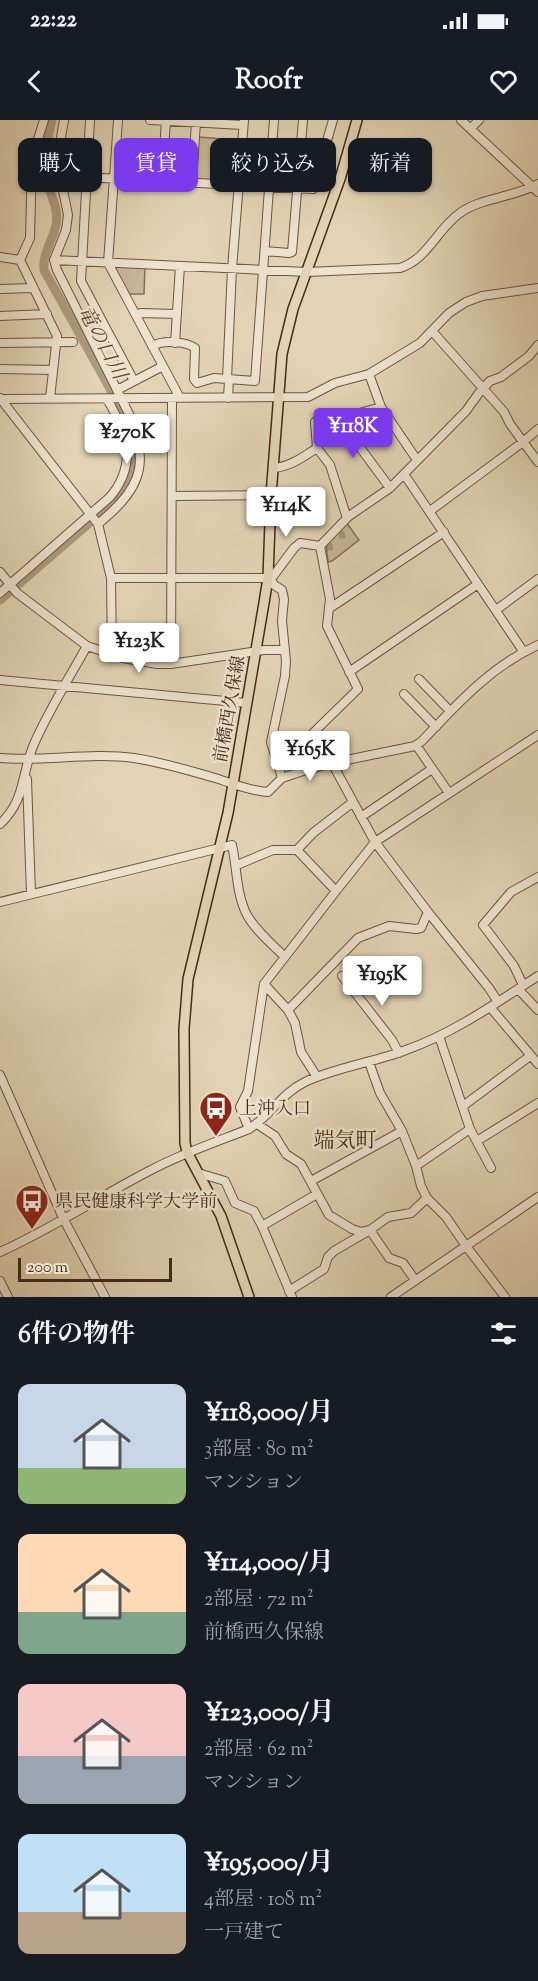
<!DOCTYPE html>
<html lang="ja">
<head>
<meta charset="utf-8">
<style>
	body { margin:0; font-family:"Sorts Mill Goudy","Noto Serif JP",serif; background:#242831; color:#f1f3f6; height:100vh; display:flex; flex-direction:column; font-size:22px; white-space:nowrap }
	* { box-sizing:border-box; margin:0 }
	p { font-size:20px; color:#9ea1a6 }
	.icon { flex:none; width:33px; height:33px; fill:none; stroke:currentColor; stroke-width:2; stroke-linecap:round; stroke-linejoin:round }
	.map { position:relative; height:1177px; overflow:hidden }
	.panel { display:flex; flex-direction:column; background:#171b24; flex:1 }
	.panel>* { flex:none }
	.hud { position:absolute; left:18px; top:18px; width:502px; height:54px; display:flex; gap:12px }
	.scale { position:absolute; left:18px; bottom:15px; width:154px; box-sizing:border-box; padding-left:6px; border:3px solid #472b14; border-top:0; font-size:16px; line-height:21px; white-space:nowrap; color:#472b14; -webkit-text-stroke:4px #ece2ce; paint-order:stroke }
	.price { position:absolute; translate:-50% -51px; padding:0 14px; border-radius:6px; background:#fff; color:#222; font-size:20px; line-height:39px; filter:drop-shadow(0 2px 3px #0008) }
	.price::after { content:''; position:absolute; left:50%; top:36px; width:18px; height:14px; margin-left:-9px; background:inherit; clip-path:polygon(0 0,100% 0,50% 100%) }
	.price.active { background:#7c3aed; color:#fff }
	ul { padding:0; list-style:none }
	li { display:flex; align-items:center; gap:18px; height:150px; padding:0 18px }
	li span { display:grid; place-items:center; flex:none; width:168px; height:120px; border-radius:12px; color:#555 }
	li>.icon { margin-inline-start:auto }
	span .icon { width:72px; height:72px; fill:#fffc; stroke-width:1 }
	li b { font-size:26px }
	h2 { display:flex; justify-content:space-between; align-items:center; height:72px; padding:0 18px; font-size:26px }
	.chip { padding:0 21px; border-radius:12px; background:#171b24; box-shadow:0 2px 4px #0004; font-size:21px; line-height:54px }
	.chip.active { background:#7c3aed; color:#fff }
	.status { display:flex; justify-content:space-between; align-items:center; height:42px; padding:0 30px; background:#171b24; direction:ltr }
	.status svg { height:16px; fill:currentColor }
	header { display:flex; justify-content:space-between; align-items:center; height:78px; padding:0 18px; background:#171b24; font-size:27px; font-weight:700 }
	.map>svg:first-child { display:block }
	.green { fill:#c7b699; stroke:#877056; stroke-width:1.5 }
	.cemetery { fill:url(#cemetery-stones); stroke:#877056; stroke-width:1.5 }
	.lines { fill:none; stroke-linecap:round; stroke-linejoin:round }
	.river { stroke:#ad9a7e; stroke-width:9 }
	.minor-casing { stroke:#6e553c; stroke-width:10 }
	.major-casing { stroke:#472b14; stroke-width:12 }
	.minor { stroke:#ece2ce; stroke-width:8 }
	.major { stroke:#e1d3b4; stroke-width:9 }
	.labels { text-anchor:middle; stroke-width:5; stroke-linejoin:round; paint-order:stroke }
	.street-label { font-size:18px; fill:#472b14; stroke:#ece2ce }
	.poi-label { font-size:18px; fill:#472b14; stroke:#ece2ce; text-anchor:start }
	.water-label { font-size:20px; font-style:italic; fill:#60472e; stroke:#ece2ce }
	.quarter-label { font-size:21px; fill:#472b14; stroke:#ece2ce }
</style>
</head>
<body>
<div class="status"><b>22:22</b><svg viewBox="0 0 49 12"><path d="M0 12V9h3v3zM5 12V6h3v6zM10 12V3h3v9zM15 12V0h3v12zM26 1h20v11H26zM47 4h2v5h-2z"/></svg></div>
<header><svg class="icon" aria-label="back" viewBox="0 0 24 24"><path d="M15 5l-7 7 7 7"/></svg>Roofr<svg class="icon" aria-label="heart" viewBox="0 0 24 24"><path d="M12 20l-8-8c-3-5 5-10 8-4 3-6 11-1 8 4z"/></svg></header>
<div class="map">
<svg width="538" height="1177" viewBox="0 0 538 1177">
	<defs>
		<pattern id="cemetery-stones" width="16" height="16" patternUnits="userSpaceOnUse" patternTransform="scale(1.5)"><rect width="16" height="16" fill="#c7b699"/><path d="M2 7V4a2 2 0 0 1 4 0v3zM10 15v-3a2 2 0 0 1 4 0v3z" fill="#a3947c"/></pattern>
	</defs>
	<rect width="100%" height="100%" fill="#e1d3b4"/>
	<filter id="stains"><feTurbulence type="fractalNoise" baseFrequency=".00333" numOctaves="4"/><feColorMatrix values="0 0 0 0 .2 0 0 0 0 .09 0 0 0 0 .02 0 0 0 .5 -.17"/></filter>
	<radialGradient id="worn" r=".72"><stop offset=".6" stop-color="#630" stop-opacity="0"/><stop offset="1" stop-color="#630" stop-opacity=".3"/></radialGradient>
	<path class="green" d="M198 17 237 20 234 62 197 61 195 59Z
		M117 146H145L144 174H127L114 150Z"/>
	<path class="cemetery" d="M346 402 359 420 332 441 328 442 326 422Z"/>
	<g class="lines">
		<path class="river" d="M0 480 102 392 122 370 129 356 132 342 133 325 128 306 108 265 44 150C42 134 53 120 56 105 59 85 50 78 47 60 44 41 47 19 52 0"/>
		<defs>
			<path id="minor" d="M64 0 57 40 68 95 66 110 54 140 57 150 131 298C151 348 137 372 98 404
				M90 0 81 161 134 261
				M118 0 108 143 180 278
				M150 0 243 5
				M461 0 538 72
				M471 8 479 0
				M116 29 164 30
				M31 50 43 55 313 69 333 0
				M162 61 166 0
				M192 63 196 2
				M265 131 289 133 292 132 303 0
				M0 137 20 140
				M20 140 57 216 50 278
				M20 140 30 118 32 38 44 0
				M54 140 307 152 400 148C428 139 437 109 460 93 480 78 515 77 538 64
				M0 169 33 168
				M136 195 141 193 177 194
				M0 196 47 194
				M432 211 504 292 510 304 538 342
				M0 223 73 222
				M175 223 180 146
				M152 226C163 220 185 221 195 228L194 259 197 263 214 258 255 261 274 0
				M0 249 53 250
				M369 254 381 287 417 340
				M227 259 232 149 244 0
				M117 268H121L163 246
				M0 278 98 404 111 458 112 534
				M228 278 229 259
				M0 279 308 277 335 263 369 254 420 223 449 193 466 182 482 176 538 168
				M349 296 359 326 390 368
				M273 348C290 347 303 337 317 328
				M404 354 523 531
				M173 376 271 375
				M430 391 523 322 538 309
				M347 398 330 345 317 328 315 302 321 296H349L381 287
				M320 426 330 479 327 506 358 569 312 614 332 643 375 722 428 792 489 868 498 882
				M320 426 349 396 390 368 404 354 466 291 479 273 490 261 501 257 529 236 538 225
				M0 452 17 473 87 526 123 538 157 544H171L264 530H285
				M111 458H268L271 459 274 465 282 470 284 479 282 501 286 541 285 556 271 622 282 658
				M271 459 294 428 300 423 320 426
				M0 473 110 377C138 343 127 313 107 279
				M330 488 444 412
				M496 490 538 459
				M171 544 172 278
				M349 552 478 464
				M419 559 450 591
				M0 560 247 583
				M404 574 436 607
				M416 625 449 673
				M0 638C44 642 90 632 134 638 161 642 188 650 215 658 232 663 249 671 268 672L282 658 303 651 332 643 415 626 422 621C456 585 491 546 538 525
				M27 659 31 774
				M361 697 432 649
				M0 704C26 680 21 654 34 624 49 590 69 558 87 526
				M237 745 273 730H297
				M336 771 297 730 313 713 353 682
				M0 782 232 725C237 747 236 774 247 795 256 811 272 824 285 837
				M342 856 392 920 399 933
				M264 864 288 890 295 903 301 932 317 957
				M523 865 514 846 483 805 511 772 538 757
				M518 869 538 890
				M490 887 538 944
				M288 890 358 818 389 806 416 809 421 808 428 792
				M369 942 380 973 402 1011 416 1046 421 1066 427 1078 446 1097 466 1126 505 1177
				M0 955 63 1098 105 1177
				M463 986 530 936
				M257 1004 275 1016 286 1034 301 1044 329 1095 352 1109 361 1112 370 1110 388 1097 411 1093 427 1078
				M249 1009 240 987 248 971 264 864 336 771 375 722 538 615
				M470 1009 491 1048
				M477 1021 538 983
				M416 1046 470 1009 439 916
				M198 1053 225 1061 235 1083 254 1091 262 1106
				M311 1061 402 1011
				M0 1132C52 1109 100 1076 151 1050 183 1033 216 1022 249 1009 270 996 282 973 305 962 334 948 375 942 406 930 454 913 496 883 538 856
				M0 1161 8 1177
				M289 1171 324 1149 328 1137 334 1131 370 1110 389 1138 403 1143 415 1160
				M292 1177 262 1106 317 1074
				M391 1177 538 1077"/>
			<path id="major" d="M249 1177 221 1096 187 1032 185 1023 184 909 188 859 228 693 264 483 268 458 271 375 282 234 293 189 340 59 357 0"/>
		</defs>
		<use href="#minor" class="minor-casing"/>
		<use href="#major" class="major-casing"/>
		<use href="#minor" class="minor"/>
		<use href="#major" class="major"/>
	</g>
	<defs>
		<symbol id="bus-pin" viewBox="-11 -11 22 30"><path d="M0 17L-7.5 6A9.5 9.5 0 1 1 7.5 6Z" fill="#8f2418" stroke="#ece2ce"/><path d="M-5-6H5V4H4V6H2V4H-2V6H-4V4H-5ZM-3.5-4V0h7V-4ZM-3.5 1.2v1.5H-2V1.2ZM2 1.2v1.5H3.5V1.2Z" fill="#fff"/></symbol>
	</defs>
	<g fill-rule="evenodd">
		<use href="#bus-pin" x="197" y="969" width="38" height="52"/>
		<use href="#bus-pin" x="13" y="1062" width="38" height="52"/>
	</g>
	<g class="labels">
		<g class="street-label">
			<text transform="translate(229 589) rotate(-80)" y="6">前橋西久保線</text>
		</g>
		<g class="poi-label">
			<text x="239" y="994">上沖入口</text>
			<text x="55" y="1087">県民健康科学大学前</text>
		</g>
		<g class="water-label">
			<text transform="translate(103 222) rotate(62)" y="7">竜の口川</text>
		</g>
		<g class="quarter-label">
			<text x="345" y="1027">端気町</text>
		</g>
	</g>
	<rect width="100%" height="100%" filter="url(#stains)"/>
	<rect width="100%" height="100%" fill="url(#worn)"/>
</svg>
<div class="scale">200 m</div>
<b class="price active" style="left:353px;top:339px">¥118K</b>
<b class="price" style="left:127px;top:345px">¥270K</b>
<b class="price" style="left:286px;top:418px">¥114K</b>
<b class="price" style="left:139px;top:554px">¥123K</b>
<b class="price" style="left:310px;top:662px">¥165K</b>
<b class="price" style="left:382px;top:887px">¥195K</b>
<div class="hud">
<a class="chip">購入</a>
<a class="chip active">賃貸</a>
<a class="chip">絞り込み</a>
<a class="chip">新着</a>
</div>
</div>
<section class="panel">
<h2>6件の物件<svg class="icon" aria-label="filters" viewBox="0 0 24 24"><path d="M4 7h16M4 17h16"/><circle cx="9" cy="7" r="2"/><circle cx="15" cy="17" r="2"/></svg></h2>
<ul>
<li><span style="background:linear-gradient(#c9d6e8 70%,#8fb573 0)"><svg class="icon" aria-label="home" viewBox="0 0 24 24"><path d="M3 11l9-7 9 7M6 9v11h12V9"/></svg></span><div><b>¥118,000/月</b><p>3部屋 · 80 m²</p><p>マンション</p></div></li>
<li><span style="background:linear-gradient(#ffd9b3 65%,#7fa58c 0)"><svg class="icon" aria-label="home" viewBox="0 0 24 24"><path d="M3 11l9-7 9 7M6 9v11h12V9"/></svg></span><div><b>¥114,000/月</b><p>2部屋 · 72 m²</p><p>前橋西久保線</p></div></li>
<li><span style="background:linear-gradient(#f6c9c9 60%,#9aa5b1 0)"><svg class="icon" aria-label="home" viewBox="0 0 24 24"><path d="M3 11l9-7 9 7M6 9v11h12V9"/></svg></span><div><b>¥123,000/月</b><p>2部屋 · 62 m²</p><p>マンション</p></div></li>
<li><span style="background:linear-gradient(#bfe0f5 65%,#b9a48a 0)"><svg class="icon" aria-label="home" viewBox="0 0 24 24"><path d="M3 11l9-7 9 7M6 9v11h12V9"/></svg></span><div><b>¥195,000/月</b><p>4部屋 · 108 m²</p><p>一戸建て</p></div></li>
</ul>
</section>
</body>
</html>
